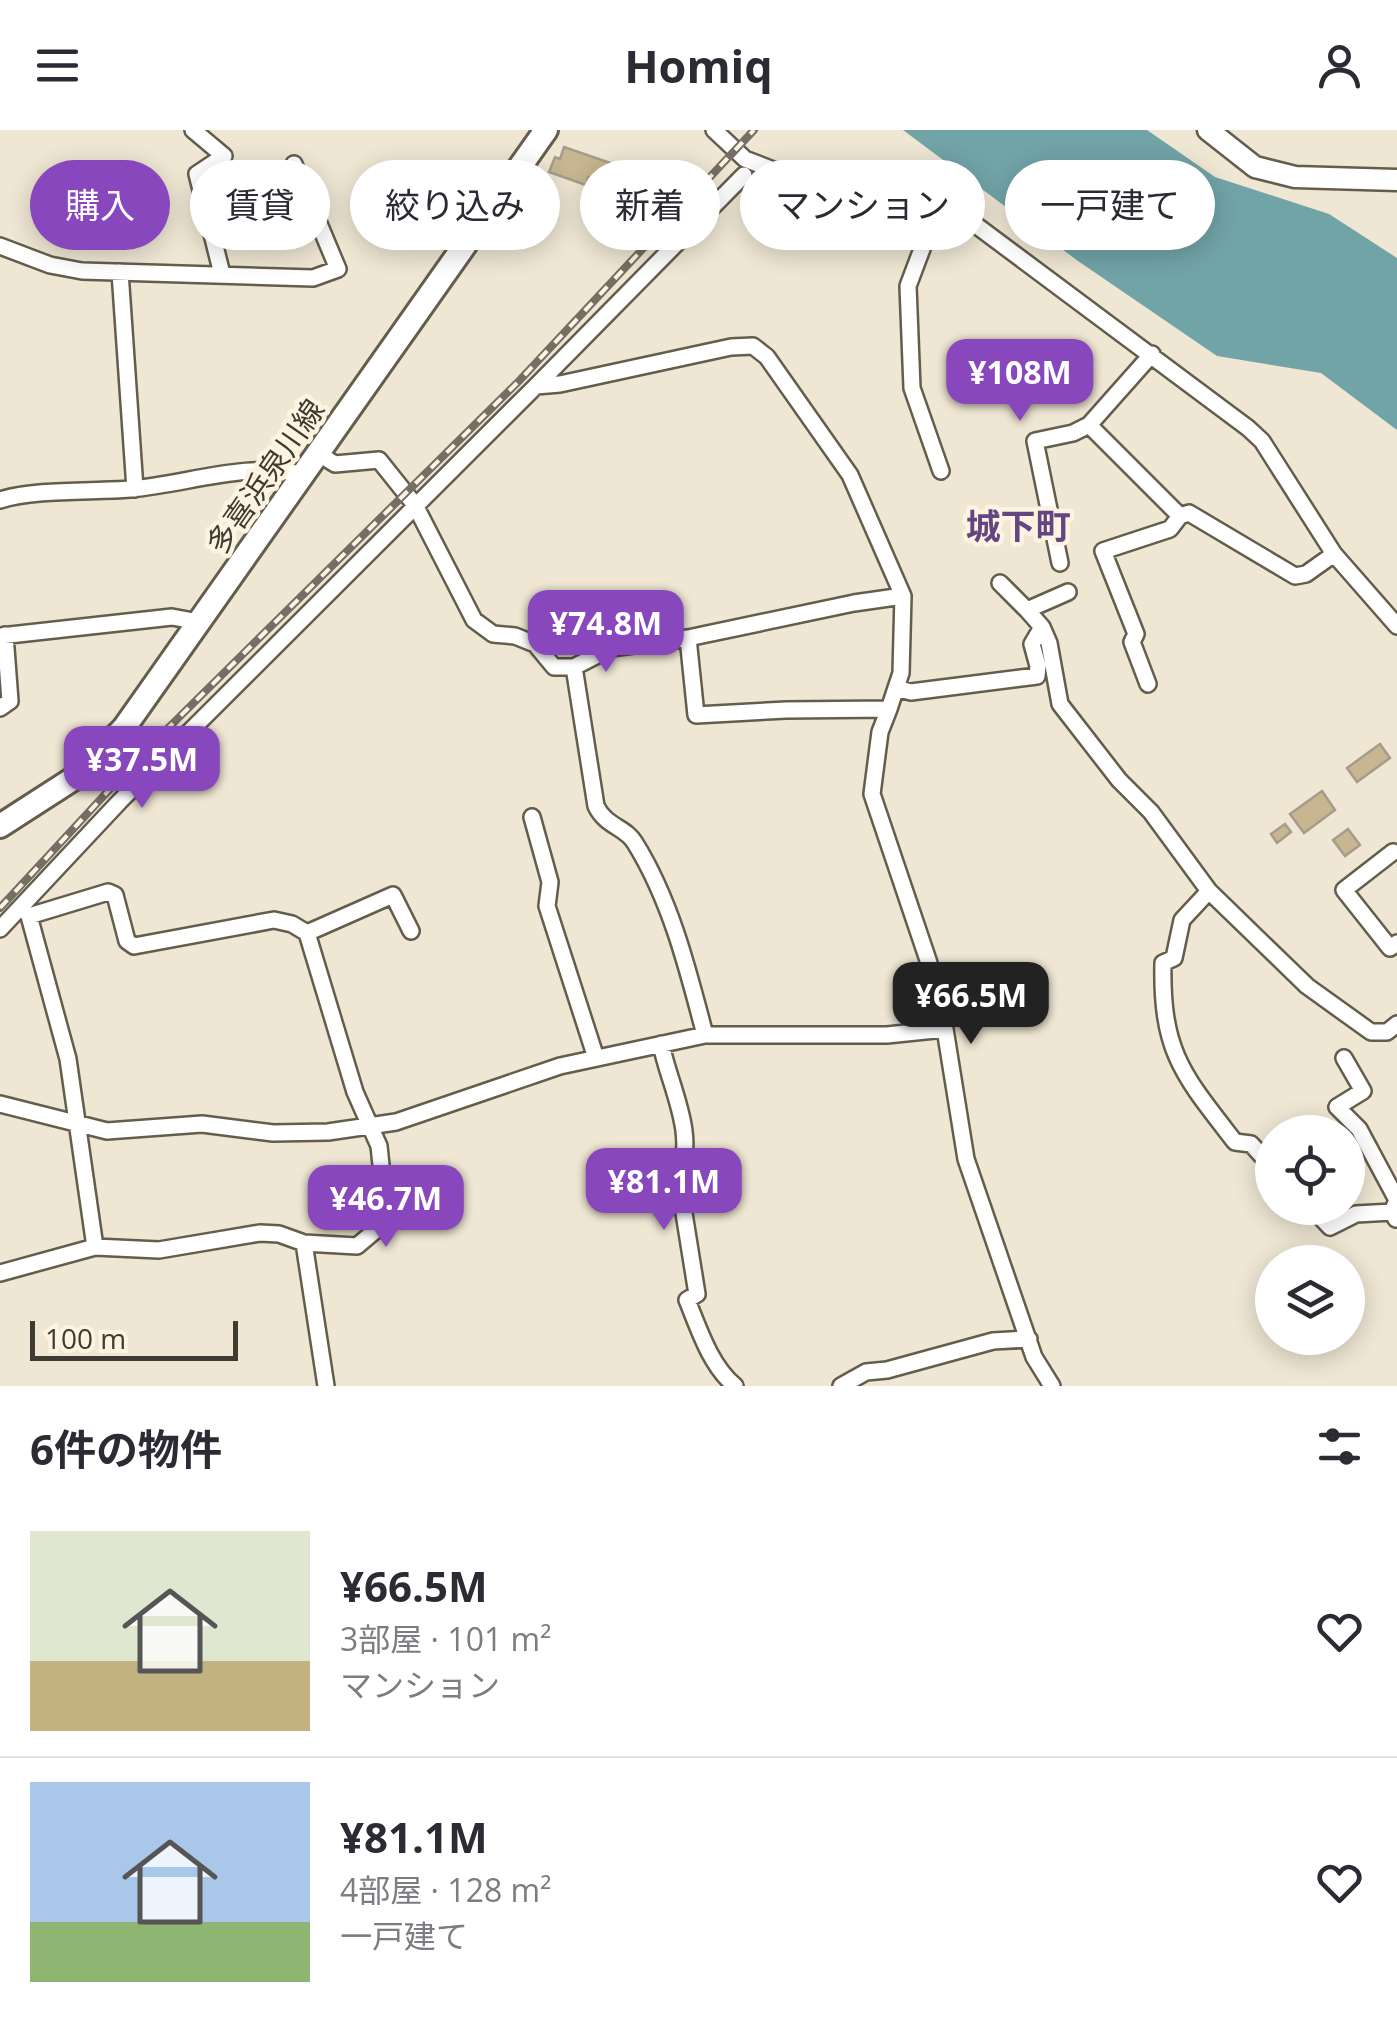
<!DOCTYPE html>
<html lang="ja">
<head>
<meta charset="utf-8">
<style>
	body { margin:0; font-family:"Open Sans","Noto Sans JP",sans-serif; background:#f2f2f3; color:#2b2b33; height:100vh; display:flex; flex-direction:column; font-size:38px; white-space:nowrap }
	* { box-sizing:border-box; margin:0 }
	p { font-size:32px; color:#7c7c81 }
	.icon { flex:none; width:55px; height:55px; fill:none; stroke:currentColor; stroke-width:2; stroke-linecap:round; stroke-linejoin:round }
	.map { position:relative; height:1256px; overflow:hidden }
	.sheet { display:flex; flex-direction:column; background:#fff; flex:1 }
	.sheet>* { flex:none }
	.guide { position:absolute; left:30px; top:30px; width:1338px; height:90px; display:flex; gap:20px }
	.buttons { position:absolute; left:1255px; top:985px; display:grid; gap:20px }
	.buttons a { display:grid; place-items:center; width:110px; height:110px; border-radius:50%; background:#fff; box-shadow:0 5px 25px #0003; font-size:50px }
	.scale { position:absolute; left:30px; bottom:25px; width:208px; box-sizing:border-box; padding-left:10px; border:5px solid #3e3b33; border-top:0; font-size:28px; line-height:35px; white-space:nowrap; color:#3e3b33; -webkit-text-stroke:8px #fcf3e0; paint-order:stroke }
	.price { position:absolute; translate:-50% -85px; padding:0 22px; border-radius:20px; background:#8847bc; color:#fff; font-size:32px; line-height:65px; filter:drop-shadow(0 2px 5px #0008) }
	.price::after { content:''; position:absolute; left:50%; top:60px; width:30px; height:22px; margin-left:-15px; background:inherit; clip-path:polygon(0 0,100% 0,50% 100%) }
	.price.selected { background:#222; color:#fff }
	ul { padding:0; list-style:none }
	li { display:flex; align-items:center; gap:30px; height:250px; padding:0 30px }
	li+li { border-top:2px solid #e1e1e2 }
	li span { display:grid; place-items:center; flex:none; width:280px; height:200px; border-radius:0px; color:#555 }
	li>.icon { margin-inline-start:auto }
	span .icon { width:120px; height:120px; fill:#fffc; stroke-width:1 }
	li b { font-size:42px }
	h2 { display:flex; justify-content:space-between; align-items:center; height:120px; padding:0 30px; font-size:42px }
	.pill { padding:0 35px; border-radius:45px; background:#fff; box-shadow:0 5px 25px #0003; font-size:35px; line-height:90px }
	.pill.selected { background:#8847bc; color:#fff }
	header { display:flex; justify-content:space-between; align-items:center; height:130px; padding:0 30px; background:#fff; font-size:45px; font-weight:700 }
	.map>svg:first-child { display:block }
	.water { fill:#71a4a7 }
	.building { fill:#c7b690; stroke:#a59d8a; stroke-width:2.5 }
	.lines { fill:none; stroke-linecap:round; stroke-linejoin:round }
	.minor-casing { stroke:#655d4c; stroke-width:20 }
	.tertiary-casing { stroke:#655d4c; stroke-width:25 }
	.secondary-casing { stroke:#655d4c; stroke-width:28 }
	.minor { stroke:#fff; stroke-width:15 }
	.tertiary { stroke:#fff; stroke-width:20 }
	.secondary { stroke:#fff; stroke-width:22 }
	.rail-casing { stroke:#746f64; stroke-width:8 }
	.rail { stroke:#fcf3e0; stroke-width:4; stroke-dasharray:11; stroke-linecap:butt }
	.labels { text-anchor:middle; stroke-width:9; stroke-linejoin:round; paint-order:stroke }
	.street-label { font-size:30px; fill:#3e3b33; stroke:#fcf3e0 }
	.quarter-label { font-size:35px; font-weight:bold; fill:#644581; stroke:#fcf3e0 }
</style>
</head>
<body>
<header><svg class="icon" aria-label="menu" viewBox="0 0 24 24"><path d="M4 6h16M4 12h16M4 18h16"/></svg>Homiq<svg class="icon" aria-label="person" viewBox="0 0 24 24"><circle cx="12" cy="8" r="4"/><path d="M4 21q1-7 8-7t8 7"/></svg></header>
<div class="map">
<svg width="1397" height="1256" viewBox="0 0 1397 1256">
	<rect width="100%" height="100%" fill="#efe6d3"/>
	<path class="water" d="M903 0H1147L1215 47 1329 84 1397 128V300L1321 243 1217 226 1078 131Z"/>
	<path class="building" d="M564 17 616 35 609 54 588 47 586 55 549 42 555 27 560 29Z
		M1380 614 1390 628 1357 652 1347 638Z
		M1322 661 1335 680 1304 703 1290 684Z
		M1285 694 1291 702 1277 713 1271 704Z
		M1348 699 1360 715 1345 726 1333 710Z"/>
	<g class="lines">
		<defs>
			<path id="minor" d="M193 0 224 26 197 44 222 144
				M714 0 745 29 912 94C939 89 934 82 965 87L1248 298 1262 311 1334 424 1397 496
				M924 91 928 103 908 156 912 258 941 341
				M0 116 50 135 82 141 313 148 338 139 294 34
				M120 142 135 359
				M536 256 744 45
				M1089 295 1180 386 1170 399 1103 421 1136 504 1132 512 1148 554
				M319 324 335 334 379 330 415 375 474 490 493 504 515 506 535 514 554 537H574L611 518 688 508 854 473 903 466
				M0 370C34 359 93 362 130 359 188 354 247 331 305 345
				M1180 386 1189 383 1295 446 1306 444 1334 424
				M1060 433 1035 311 1073 303 1089 295 1152 224
				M1000 453 1027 480 1068 462
				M1027 480 1042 497 1049 513 1060 574 1119 650 1151 682 1209 761 1307 856 1371 902H1387L1397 894
				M0 506 172 487 199 492
				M574 537 596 676C606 697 626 697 635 713 671 771 688 840 705 905
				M896 558 911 562 1037 546 1038 536 1032 514 1042 497
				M0 578 10 571 5 505
				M889 579 880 602 872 664 929 833 945 899 966 1029 1034 1227 1052 1256
				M532 687 550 752 547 776 596 928
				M1393 722 1344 760 1390 818 1397 813
				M1209 761 1182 790 1174 828 1163 833C1161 922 1183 945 1235 1012L1251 1014 1272 1037
				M0 799 120 671 536 256 560 254 731 217 753 216 767 227 850 345 903 466 901 543 889 579 786 580 696 585 688 508
				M661 914C669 955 698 1006 678 1046L697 1164 687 1170C699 1199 710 1235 735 1256
				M1344 928 1363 961 1337 977 1359 999 1397 1070 1392 1082
				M0 974 107 1001 202 994 273 1003 328 1002 396 992 560 936 705 905H887L945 899
				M1312 1078 1330 1097 1356 1084 1392 1082 1396 1089
				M304 1113 326 1256
				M95 1117 68 929 29 786 108 762 115 765 127 811 134 816 274 790 292 794 307 803
				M0 1143 95 1117 159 1120 260 1103 279 1104 304 1113 357 1116 376 1100 381 1035 379 1016 355 962 307 803 393 765 411 801
				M841 1256 866 1242 887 1240 993 1211 1029 1209"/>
			<path id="tertiary" d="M1208 0 1255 37 1295 47 1397 50"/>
			<path id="secondary" d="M0 696 76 647 124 598 546 0"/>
		</defs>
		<use href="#minor" class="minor-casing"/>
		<use href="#tertiary" class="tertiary-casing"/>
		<use href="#secondary" class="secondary-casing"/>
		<use href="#minor" class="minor"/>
		<use href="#tertiary" class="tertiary"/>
		<use href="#secondary" class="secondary"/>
		<defs>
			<path id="rail" d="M0 778 148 618 519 251 754 0"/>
		</defs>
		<use href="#rail" class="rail-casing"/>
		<use href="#rail" class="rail"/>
	</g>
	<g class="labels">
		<g class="street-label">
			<text transform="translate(266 347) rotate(-55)" y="10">多喜浜泉川線</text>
		</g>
		<g class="quarter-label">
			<text x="1018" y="409">城下町</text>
		</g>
	</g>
</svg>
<div class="buttons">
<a><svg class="icon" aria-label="locate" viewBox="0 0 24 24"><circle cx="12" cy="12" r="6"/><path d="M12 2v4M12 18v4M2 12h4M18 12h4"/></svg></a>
<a><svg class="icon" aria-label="layers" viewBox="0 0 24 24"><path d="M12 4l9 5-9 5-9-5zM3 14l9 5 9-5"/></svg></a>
</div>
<div class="scale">100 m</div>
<b class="price" style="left:1020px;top:294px">¥108M</b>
<b class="price" style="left:606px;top:545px">¥74.8M</b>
<b class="price" style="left:142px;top:681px">¥37.5M</b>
<b class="price selected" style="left:971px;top:917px">¥66.5M</b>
<b class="price" style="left:664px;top:1103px">¥81.1M</b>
<b class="price" style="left:386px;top:1120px">¥46.7M</b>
<div class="guide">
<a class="pill selected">購入</a>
<a class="pill">賃貸</a>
<a class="pill">絞り込み</a>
<a class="pill">新着</a>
<a class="pill">マンション</a>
<a class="pill">一戸建て</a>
</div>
</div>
<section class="sheet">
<h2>6件の物件<svg class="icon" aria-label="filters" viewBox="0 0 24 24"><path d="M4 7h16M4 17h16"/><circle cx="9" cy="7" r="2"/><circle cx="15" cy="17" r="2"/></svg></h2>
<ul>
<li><span style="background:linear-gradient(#dfe7d0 65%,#c2b280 0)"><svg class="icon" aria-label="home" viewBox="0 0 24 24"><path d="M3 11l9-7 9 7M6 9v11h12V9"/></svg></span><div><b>¥66.5M</b><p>3部屋 · 101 m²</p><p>マンション</p></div><svg class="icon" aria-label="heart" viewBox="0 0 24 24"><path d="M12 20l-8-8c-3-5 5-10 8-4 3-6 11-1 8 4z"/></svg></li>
<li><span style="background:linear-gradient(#a9c7e8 70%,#8fb573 0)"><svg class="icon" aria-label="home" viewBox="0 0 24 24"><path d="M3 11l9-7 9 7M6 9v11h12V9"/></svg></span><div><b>¥81.1M</b><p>4部屋 · 128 m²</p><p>一戸建て</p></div><svg class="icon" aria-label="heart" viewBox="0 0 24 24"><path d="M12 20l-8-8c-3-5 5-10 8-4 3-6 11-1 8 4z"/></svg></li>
</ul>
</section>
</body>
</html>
